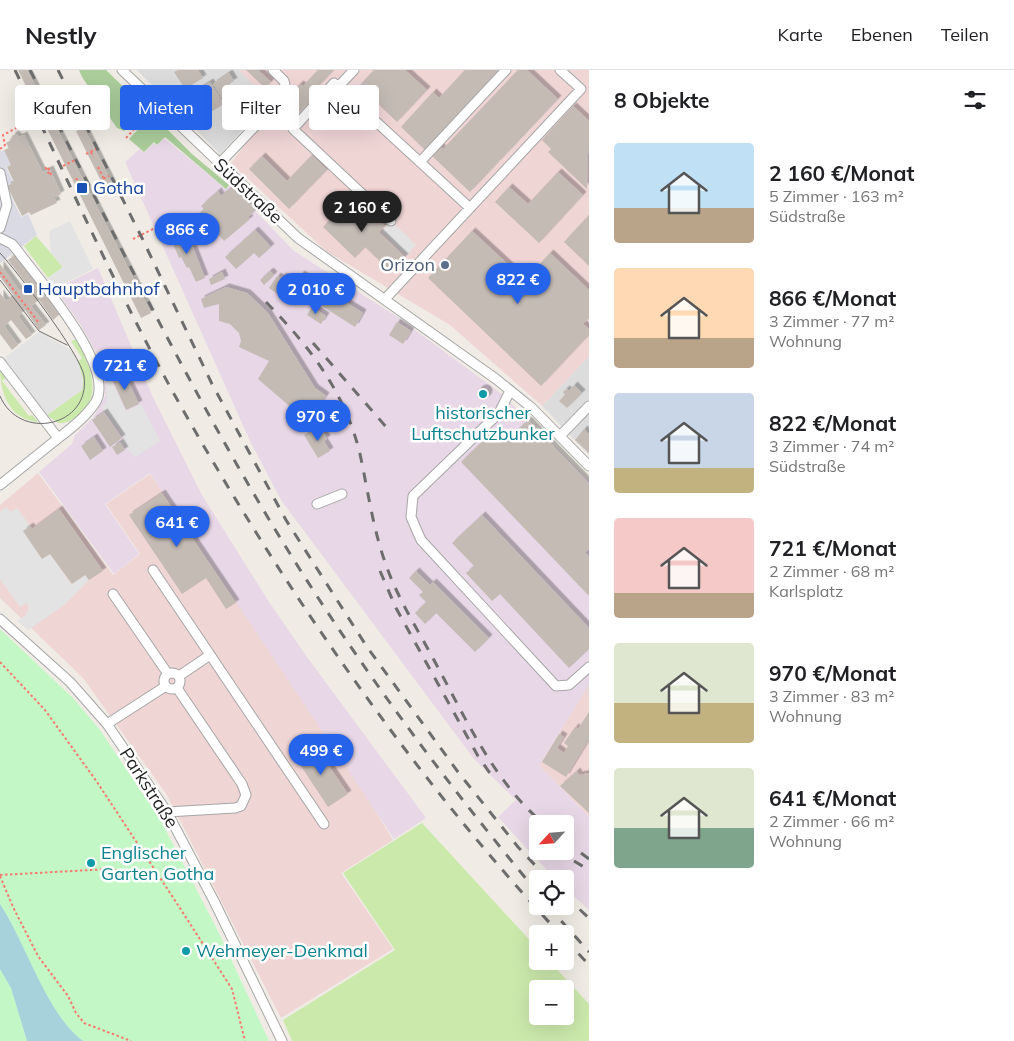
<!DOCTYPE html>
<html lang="de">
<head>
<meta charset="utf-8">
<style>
	body { margin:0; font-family:Mulish,sans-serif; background:#f2f2f2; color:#202124; height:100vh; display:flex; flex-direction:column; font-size:19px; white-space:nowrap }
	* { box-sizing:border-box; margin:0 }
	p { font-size:16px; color:#757577 }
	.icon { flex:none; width:28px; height:28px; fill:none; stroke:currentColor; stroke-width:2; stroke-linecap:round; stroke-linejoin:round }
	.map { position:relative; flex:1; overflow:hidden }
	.details { display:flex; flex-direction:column; background:#fff; width:425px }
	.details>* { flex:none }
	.guide { position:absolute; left:15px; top:15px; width:475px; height:45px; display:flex; gap:10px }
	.needle { width:32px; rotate:244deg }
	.buttons { position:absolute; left:529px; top:745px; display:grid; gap:10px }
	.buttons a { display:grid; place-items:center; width:45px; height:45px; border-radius:5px; background:#fff; box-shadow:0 5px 20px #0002; font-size:25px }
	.price { position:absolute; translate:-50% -42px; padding:0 11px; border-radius:18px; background:#2563eb; color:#fff; font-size:16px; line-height:32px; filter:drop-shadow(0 1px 2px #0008) }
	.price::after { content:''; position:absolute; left:50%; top:30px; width:15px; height:11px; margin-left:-8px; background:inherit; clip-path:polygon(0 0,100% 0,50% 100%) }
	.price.on { background:#222; color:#fff }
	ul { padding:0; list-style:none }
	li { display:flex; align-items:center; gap:15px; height:125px; padding:0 25px }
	li span { display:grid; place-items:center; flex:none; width:140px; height:100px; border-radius:5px; color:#555 }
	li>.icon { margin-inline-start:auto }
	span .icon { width:60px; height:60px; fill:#fffc; stroke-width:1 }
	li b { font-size:21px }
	h2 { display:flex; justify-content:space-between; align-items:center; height:60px; padding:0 25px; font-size:21px }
	.chip { padding:0 18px; border-radius:5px; background:#fff; box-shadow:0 5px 20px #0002; font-size:18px; line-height:45px }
	.chip.on { background:#2563eb; color:#fff }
	header { display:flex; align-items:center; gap:30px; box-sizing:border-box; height:70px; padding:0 25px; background:#fff; border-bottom:1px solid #e0e0e0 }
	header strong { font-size:24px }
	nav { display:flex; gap:28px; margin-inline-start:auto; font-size:18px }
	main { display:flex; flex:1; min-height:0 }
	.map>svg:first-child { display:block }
	.residential { fill:#dddcdc }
	.commercial { fill:#f0d5d5 }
	.industrial { fill:#e8d7e6; fill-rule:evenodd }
	.grass { fill:#cce9ac; fill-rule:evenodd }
	.forest { fill:#abce9b }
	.park { fill:#c3f8c6 }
	.parking { fill:#e3e3e3 }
	.plaza { fill:#dadae5 }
	.water { fill:#a7d2dc }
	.building { fill:#c4bbb5; filter:url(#shadow) }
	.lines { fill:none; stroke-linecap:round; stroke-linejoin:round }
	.minor-casing { stroke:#a6a6a6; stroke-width:11 }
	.path { stroke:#f7786f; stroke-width:2; stroke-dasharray:2.5 2.5; stroke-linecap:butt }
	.minor { stroke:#fff; stroke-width:9 }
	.tram { stroke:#6d6d6d; stroke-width:1 }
	.rail { stroke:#6d6d6d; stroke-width:3; stroke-dasharray:10 10; stroke-linecap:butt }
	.transit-dot { fill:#1a4fb4; stroke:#fff; stroke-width:2 }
	.service-dot { fill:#5c6f8a; stroke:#fff; stroke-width:2 }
	.culture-dot { fill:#0f9aa8; stroke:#fff; stroke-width:2 }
	.labels { text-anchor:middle; stroke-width:5; stroke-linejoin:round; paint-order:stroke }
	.transit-label { font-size:18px; fill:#164399; stroke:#fff; text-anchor:start }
	.street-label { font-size:18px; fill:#1f1f1f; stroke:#fff }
	.service-label { font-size:18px; fill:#4e5e75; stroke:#fff; text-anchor:end }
	.culture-label { font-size:18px; fill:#0d838f; stroke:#fff; text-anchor:start }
</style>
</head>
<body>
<header>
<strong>Nestly</strong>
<nav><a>Karte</a><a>Ebenen</a><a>Teilen</a></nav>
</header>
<main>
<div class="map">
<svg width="589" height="971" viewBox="0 0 589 971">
	<defs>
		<filter id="shadow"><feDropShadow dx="3.5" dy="-3.5" stdDeviation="0" flood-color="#0004"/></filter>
	</defs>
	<rect width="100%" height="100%" fill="#f0ece5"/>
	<path class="residential" d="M137 0H239L271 30 220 84Z
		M589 286V385L542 336Z"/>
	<path class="commercial" d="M239 0H589V286L542 336 450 255 326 181 231 93 276 33 255 16Z
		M38 403 113 505 140 484 106 434 150 404 275 576 393 770 341 803 393 879 281 948 167 725 83 608 0 528V435Z
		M589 615V747L539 695Z"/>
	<path class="industrial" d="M164 68 226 119 230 115 294 181 396 246 502 324 589 411V615L539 695 589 747V840L565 818V809H555L498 747 516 730 474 689 281 430 250 371 125 92 140 79 144 83 154 73 157 76ZM538 754H565V781H538Z
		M98 198 152 325 202 425 269 532 307 587 426 748 394 769 150 403 105 434 139 484 114 504 39 402 72 374 75 365 93 348 105 326V298L79 252 55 219Z"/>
	<path class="grass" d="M36 166 63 197 48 208 24 176Z
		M74 270H77C89 293 104 325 79 345 73 350 66 354 58 353L47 345 82 320 83 310 78 292 82 288 71 271Z
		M0 298 7 307 2 311 29 346 32 345 38 352C9 349 0 323 0 298Z
		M422 753 537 878 538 891H549L589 934V971H292L283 950 395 880 343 803ZM538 919H565V946H538Z"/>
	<path class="forest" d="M79 0H106L145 38 124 61 117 58 82 7Z
		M152 44 192 84 229 115 226 119 165 67 157 75 154 72 144 82 129 69Z"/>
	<path class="park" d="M0 559 73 628 100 660 161 751 218 861 269 971H83C47 946 26 873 0 834Z
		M0 899 11 918 27 971H0Z"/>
	<path class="parking" d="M70 151 93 199 55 218 48 208 63 197 51 183 49 161Z
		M391 151 416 175 406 186 381 162Z
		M39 262 72 281 78 291 83 310 82 320 47 345 4 288Z
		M110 308 126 341 141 334 160 371 135 387 121 373 124 368 102 337 107 331 106 309Z
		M6 437 11 442 17 438 28 453 30 456 23 461 42 489 50 484 71 514 85 505 89 510 63 536 28 560 17 551 26 545 29 537 26 533 20 537 0 509V442Z"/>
	<path class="plaza" d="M4 80 11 95 6 97 13 112 6 116 21 147 28 144 37 165 0 193V81Z"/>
	<path class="water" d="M0 834C26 873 47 945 83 971H27L11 918 0 899Z"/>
	<path class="building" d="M18 0H27L151 243 141 248Z
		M178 0H198L203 8 185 19 174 2Z
		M246 0H258L271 12 265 18Z
		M318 0H334L311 24 314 27 289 53 275 39 300 14 303 16Z
		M374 0H405L427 20 397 52 359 16Z
		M465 0H499L425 80 401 57 433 22 439 28Z
		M518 0H527L558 29 470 122 431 85 439 76 443 79Z
		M229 3 234 11 225 17 229 23 222 28 213 14Z
		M210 12 224 34 203 47 189 25Z
		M258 26 267 34 255 46 247 37Z
		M573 36 589 51 587 119 548 82 551 79 542 70Z
		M84 58 116 121 108 125 76 61Z
		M15 64 19 67 24 65 45 107 43 102 50 99 61 124 56 127 52 123 57 133 31 145 29 142 22 146 7 116 14 112 7 97 11 95 4 80 9 78 6 73 11 70 12 66Z
		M312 85 327 100 289 139 249 99 262 86 287 111Z
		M558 102 583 125 539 173 495 132 509 117 528 134Z
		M232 117 256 140 248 147 250 149 224 171 199 143 204 139 201 136 218 121 221 126Z
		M353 125 385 156 379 162 405 187 390 201 365 177 355 188 323 157Z
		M589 145V196L564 172Z
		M179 158 185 169 186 168 192 175 205 208 196 212 189 197 187 198 181 187 179 188 171 169 175 167 172 161Z
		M255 160 271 177 259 188 254 183 236 199 225 187Z
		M472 161 525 210 550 183 589 220V248L583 254 589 259V265L541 316 428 208Z
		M15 185 59 245 53 250 39 230 31 236 46 255 39 260 25 240 18 246 32 265 26 269 11 250 4 256 18 275 12 280 0 264V223L6 231 14 226 0 207V194L20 221 28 216 8 190Z
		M270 201 274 205 264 215 260 210Z
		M222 202 225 209 211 215 209 209Z
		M301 204 363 243 355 257 292 217Z
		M277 206 281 208 283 206 293 212 283 228 269 218Z
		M226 217 247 223 268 243 315 318 326 326 308 352 258 309 269 291 239 277 241 271 239 263 230 254 219 251V234L204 238 201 229Z
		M312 237 326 246 321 254 307 245Z
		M397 252 411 261 403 274 389 265Z
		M123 301 139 334 126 340 111 307Z
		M574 315 582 323 567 338 559 331 565 325 563 322 566 319 569 321Z
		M477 324a6 6 0 1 1 12 0a6 6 0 1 1-12 0Z
		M104 342 122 368 110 377 92 350Z
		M528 350 589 413V479L585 482 589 487V526L461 392 491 363 503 374Z
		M320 356 327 369 324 371 330 381 318 388 304 365Z
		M584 359 589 364V383L575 370Z
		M94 367 103 381 90 390 81 376Z
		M120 372 125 380 117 385 112 377Z
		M162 423 236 533 226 539 206 508 182 524 129 445Z
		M59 439 103 501 89 510 85 505 72 514 50 484 42 489 23 461 30 456 32 459Z
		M482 445 589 558V579L569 598 500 524 492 531 466 503 474 496 452 473Z
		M416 501 430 515 433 512 489 568 475 582 436 543 425 554 415 543 426 532 419 525 423 522 409 508Z
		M589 642V669L566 707 542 692 559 664 564 667 557 678 564 683 568 676 564 673 575 657 578 659Z
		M314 674 348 724 328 737 295 687Z
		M577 701 579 705 589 703V743L560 716Z"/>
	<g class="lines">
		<defs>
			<path id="minor" d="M122 0 298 168 496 309 532 338 589 396
				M338 17 354 0
				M420 92 506 0
				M219 94 264 47 286 19 284 11 273 0
				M0 103 7 135 0 158
				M391 151 293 59 334 13 470 138
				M0 168 12 174 17 180C38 209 118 298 95 333 85 348 70 359 56 370 37 385 19 400 0 415
				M386 228 581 19 560 0
				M0 292 58 368
				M510 321 499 343 413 426 411 447 421 470 556 616 569 615 589 597
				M560 366 589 336
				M317 434 342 424
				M153 500 324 754
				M113 524 168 604
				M0 549 70 612 107 654 167 742 214 831 282 971
				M164 611a8 8 0 1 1 16 0a8 8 0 1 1-16 0Z
				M179 606 210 585
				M107 654 166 616
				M167 742 235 738 241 736 246 725 242 714 177 618"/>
		</defs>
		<use href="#minor" class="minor-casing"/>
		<path class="path" d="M126 68 152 40
			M0 79 5 75 3 65 28 52
			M91 82 93 87
			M86 84 96 79
			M63 96 75 90
			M98 97 104 109
			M49 104 46 98 48 97 52 106
			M76 108 82 120
			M99 111 109 106
			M76 123 89 117
			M133 169 159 156
			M0 202 39 253
			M0 592 45 640 97 712 176 832 232 919 245 971
			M0 805 109 799 157 805
			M0 806 13 837 38 886 68 926 76 943 84 953 131 971"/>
		<use href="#minor" class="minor"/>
		<path class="tram" d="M0 183C17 201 81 285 84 306 91 357 19 372 0 326
			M0 210 39 261 67 275"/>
		<path class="rail" d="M15 0C67 108 116 219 174 324 280 513 411 705 560 864
			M30 0C109 153 184 309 273 456 351 585 441 707 538 823
			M58 0 141 166 212 314 286 450 367 577 458 702 518 777 548 809
			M266 232C310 277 345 322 360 384 368 421 373 459 386 495 398 529 418 560 435 592 466 649 494 712 544 754
			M313 273 388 359
			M380 501 396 538 478 686 494 709
			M565 771 589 789
			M574 791 589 800
			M565 826 589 848
			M548 836 589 882
			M565 869 589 895"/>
	</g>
	<g class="transit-dot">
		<rect x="76" y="112" width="12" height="12" rx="2.5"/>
		<rect x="23" y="214" width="10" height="10" rx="2.5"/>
	</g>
	<circle class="service-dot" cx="445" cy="195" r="5"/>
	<g class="culture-dot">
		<circle cx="483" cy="324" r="5"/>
		<circle cx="91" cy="793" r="5"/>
		<circle cx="186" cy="881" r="5"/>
	</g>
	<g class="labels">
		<g class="transit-label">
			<text x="93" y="124">Gotha</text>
			<text x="38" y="225">Hauptbahnhof</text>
		</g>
		<g class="street-label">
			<text transform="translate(248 121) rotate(43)" y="6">Südstraße</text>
			<text transform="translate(149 718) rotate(57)" y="6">Parkstraße</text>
		</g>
		<g class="service-label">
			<text x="435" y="201">Orizon</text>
		</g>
		<g class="culture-label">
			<text x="483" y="349" text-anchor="middle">historischer<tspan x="483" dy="21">Luftschutzbunker</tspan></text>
			<text x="101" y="789">Englischer<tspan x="101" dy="21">Garten Gotha</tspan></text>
			<text x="196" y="887">Wehmeyer-Denkmal</text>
		</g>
	</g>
</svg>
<div class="buttons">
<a><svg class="needle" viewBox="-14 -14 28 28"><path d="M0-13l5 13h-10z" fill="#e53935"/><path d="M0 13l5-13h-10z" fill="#757577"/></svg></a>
<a><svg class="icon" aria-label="locate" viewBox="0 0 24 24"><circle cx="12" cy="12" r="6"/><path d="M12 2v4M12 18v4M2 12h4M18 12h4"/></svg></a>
<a>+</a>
<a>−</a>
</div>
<b class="price on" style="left:362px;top:163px">2 160 €</b>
<b class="price" style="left:187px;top:185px">866 €</b>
<b class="price" style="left:518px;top:235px">822 €</b>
<b class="price" style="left:316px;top:245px">2 010 €</b>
<b class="price" style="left:125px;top:321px">721 €</b>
<b class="price" style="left:318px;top:372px">970 €</b>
<b class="price" style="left:177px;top:478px">641 €</b>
<b class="price" style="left:321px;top:706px">499 €</b>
<div class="guide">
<a class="chip">Kaufen</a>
<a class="chip on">Mieten</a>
<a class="chip">Filter</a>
<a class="chip">Neu</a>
</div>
</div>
<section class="details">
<h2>8 Objekte<svg class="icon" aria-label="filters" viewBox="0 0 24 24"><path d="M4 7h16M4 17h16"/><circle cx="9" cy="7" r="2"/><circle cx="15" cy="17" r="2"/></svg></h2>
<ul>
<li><span style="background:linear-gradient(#bfe0f5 65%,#b9a48a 0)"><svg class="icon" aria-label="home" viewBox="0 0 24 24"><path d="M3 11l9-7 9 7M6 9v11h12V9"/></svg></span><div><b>2 160 €/Monat</b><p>5 Zimmer · 163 m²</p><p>Südstraße</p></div></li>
<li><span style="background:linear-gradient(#ffd9b3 70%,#b9a48a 0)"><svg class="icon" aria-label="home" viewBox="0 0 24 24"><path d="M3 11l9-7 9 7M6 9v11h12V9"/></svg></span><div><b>866 €/Monat</b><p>3 Zimmer · 77 m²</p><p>Wohnung</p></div></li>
<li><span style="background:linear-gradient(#c9d6e8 75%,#c2b280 0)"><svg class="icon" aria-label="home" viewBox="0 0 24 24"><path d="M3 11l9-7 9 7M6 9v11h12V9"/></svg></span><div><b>822 €/Monat</b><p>3 Zimmer · 74 m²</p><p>Südstraße</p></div></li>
<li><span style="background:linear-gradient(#f6c9c9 75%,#b9a48a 0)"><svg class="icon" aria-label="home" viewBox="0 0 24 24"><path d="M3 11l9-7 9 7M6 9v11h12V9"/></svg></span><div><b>721 €/Monat</b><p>2 Zimmer · 68 m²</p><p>Karlsplatz</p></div></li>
<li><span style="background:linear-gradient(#dfe7d0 60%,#c2b280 0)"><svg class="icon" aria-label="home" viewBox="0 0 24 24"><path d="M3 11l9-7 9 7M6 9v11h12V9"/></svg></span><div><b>970 €/Monat</b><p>3 Zimmer · 83 m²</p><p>Wohnung</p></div></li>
<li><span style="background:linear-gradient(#dfe7d0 60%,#7fa58c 0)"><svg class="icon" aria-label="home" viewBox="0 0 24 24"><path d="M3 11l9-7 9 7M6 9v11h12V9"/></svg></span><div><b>641 €/Monat</b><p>2 Zimmer · 66 m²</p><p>Wohnung</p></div></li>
</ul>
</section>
</main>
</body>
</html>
